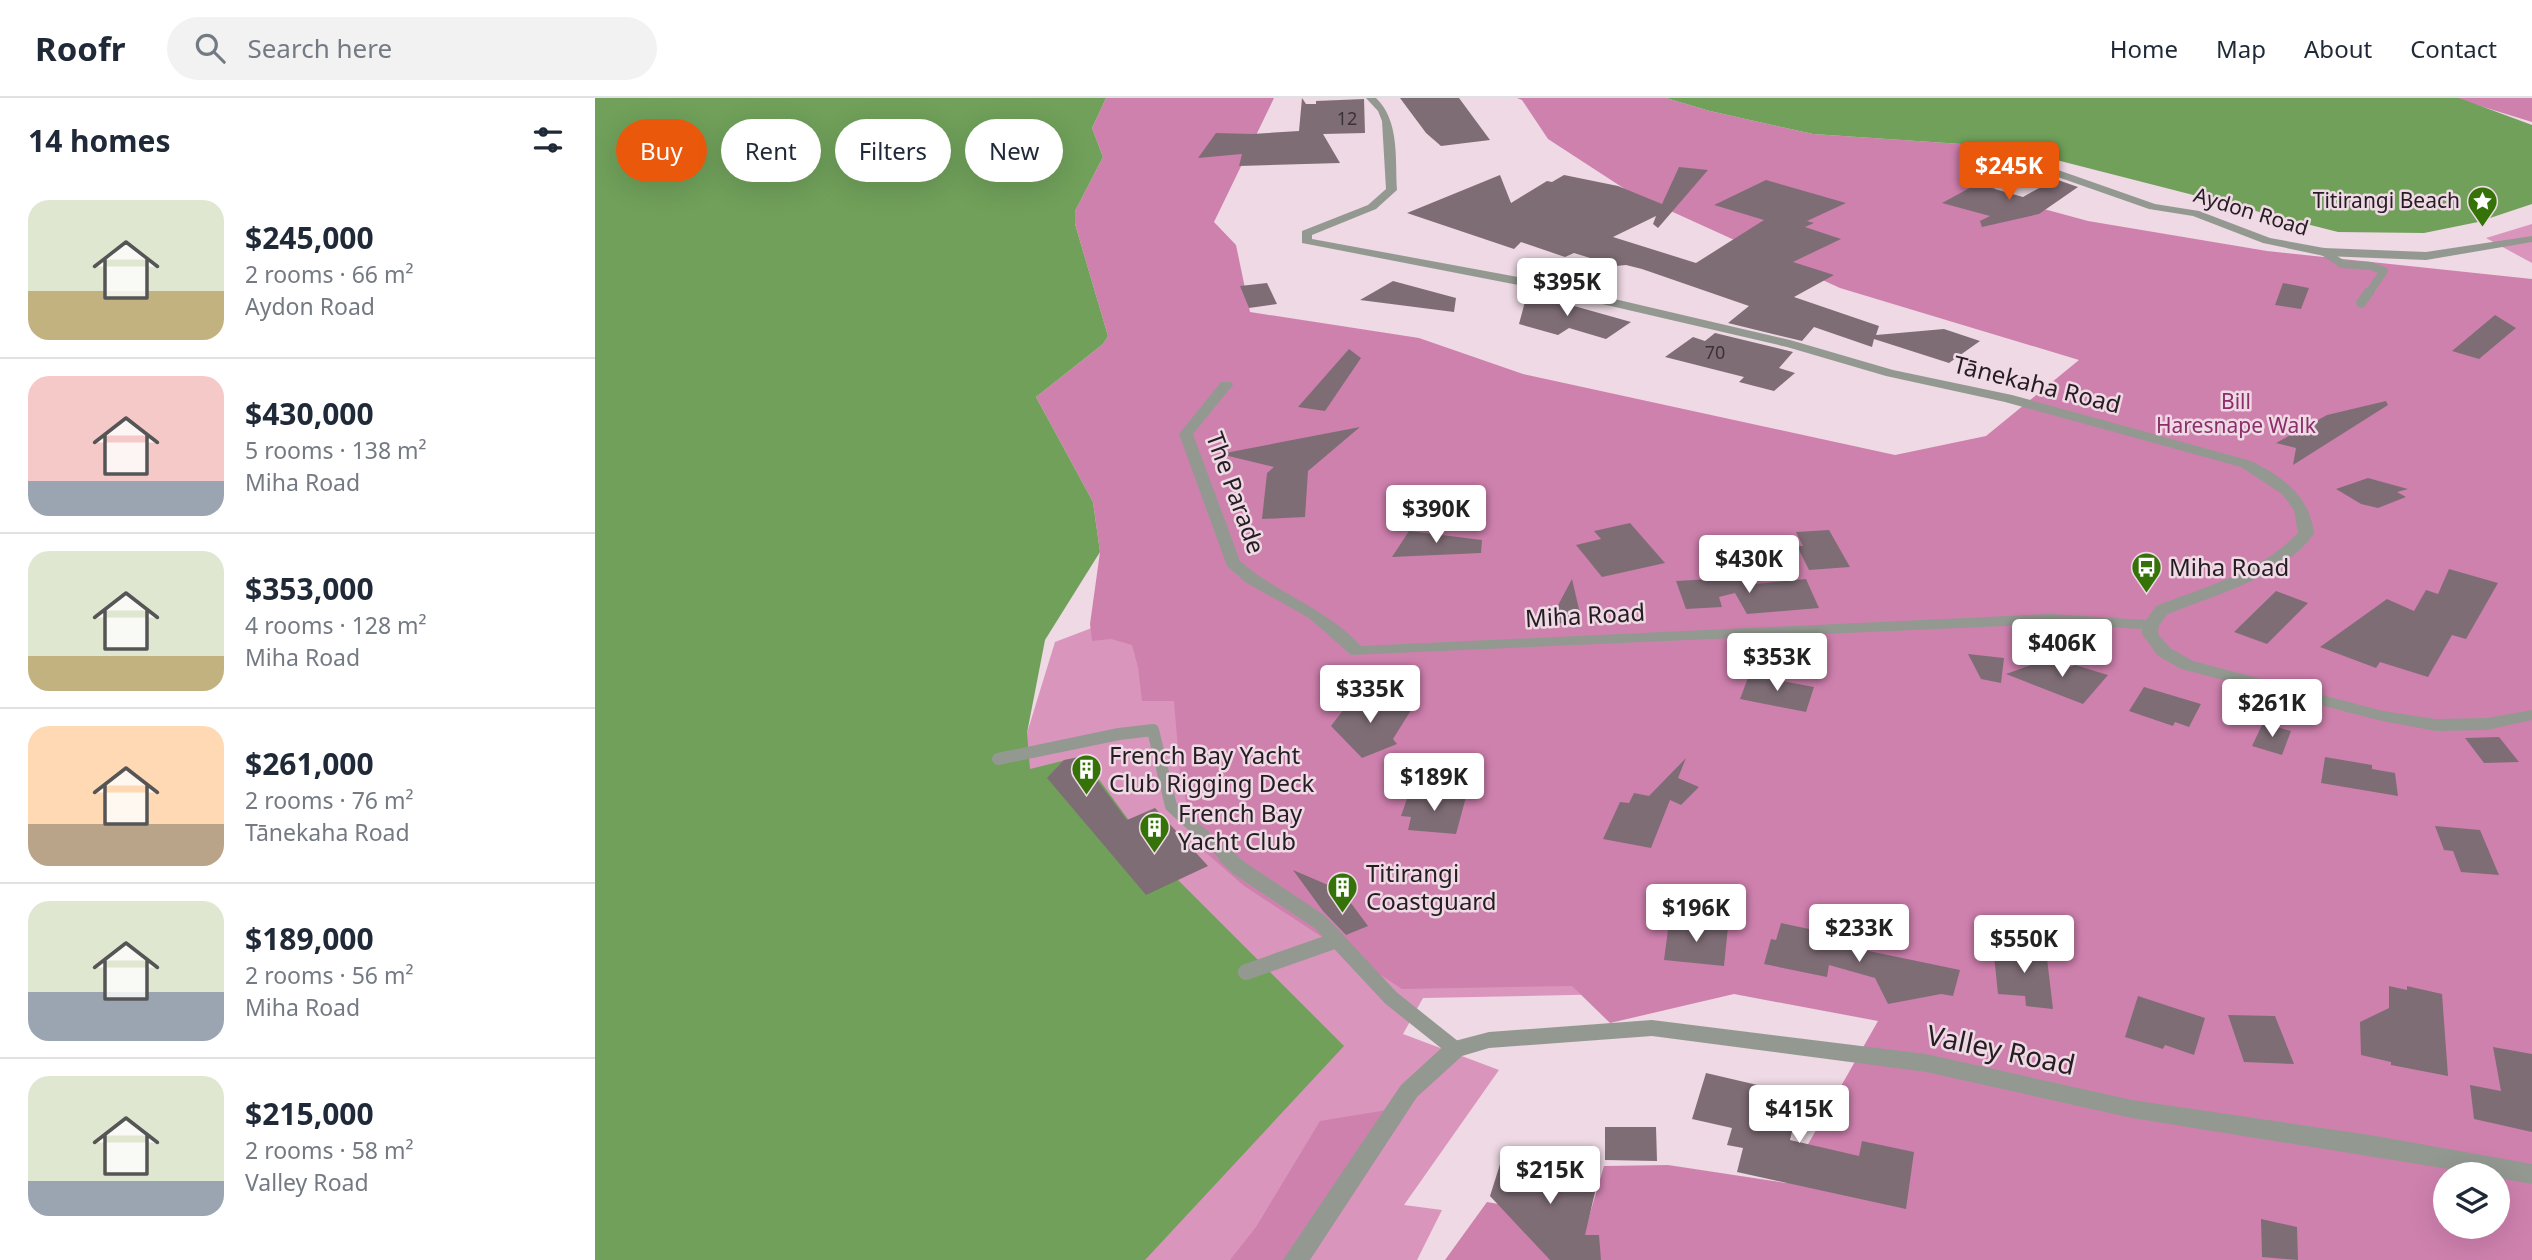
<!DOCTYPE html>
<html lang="en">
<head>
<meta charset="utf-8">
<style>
	body { margin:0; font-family:"Noto Sans",sans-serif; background:#f2f2f3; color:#1f2937; height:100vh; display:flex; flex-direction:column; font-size:26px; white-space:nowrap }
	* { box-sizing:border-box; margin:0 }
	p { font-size:23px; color:#747a83 }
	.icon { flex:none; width:38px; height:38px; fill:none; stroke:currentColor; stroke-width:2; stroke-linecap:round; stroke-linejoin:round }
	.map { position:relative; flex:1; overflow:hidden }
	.sheet { display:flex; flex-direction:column; background:#fff; width:595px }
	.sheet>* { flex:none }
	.guide { position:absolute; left:21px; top:21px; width:665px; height:63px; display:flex; gap:14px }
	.buttons { position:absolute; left:1838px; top:1064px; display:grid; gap:14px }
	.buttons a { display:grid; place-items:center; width:77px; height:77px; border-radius:50%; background:#fff; box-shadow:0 7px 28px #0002; font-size:35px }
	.price { position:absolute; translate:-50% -60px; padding:0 16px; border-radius:7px; background:#fff; color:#222; font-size:23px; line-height:46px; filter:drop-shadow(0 2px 4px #0008) }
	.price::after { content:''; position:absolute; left:50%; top:42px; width:21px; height:16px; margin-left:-10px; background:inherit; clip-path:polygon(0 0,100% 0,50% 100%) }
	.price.active { background:#ea580c; color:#fff }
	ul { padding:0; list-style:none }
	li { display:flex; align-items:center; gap:21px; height:175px; padding:0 28px }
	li+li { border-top:2px solid #e0e1e3 }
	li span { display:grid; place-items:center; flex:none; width:196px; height:140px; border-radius:21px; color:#555 }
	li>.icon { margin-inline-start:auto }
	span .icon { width:84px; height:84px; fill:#fffc; stroke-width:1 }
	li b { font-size:30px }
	h2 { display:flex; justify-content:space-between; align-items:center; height:84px; padding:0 28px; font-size:30px }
	.pill { padding:0 24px; border-radius:32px; background:#fff; box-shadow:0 7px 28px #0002; font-size:24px; line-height:63px }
	.pill.active { background:#ea580c; color:#fff }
	header { display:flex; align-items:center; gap:42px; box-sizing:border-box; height:98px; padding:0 35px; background:#fff; border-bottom:2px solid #e0e1e3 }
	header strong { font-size:33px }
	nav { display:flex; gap:38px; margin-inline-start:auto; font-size:24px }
	.search { width:490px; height:63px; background:#f2f2f3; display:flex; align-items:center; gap:18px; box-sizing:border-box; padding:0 24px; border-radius:38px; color:#747a83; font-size:26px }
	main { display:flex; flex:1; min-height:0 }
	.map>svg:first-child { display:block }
	.green { fill:#da95bc }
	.forest { fill:#cf81ae; fill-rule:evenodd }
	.water { fill:#70a05a }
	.building { fill:#7f6d76 }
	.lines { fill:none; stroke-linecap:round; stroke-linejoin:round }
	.lane-far3 { stroke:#939991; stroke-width:8 }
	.lane-far2 { stroke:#939991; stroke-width:10 }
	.lane-far1 { stroke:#939991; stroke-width:12 }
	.lane { stroke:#939991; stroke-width:16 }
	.street { fill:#939991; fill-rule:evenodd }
	.labels { text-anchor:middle; stroke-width:5; stroke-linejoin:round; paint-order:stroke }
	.far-number-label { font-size:18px; fill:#3c3136 }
	.far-poi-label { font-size:21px; fill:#251d21; stroke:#eed9e4; text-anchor:end }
	.far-street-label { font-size:21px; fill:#251d21; stroke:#eed9e4 }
	.far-park-label { font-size:21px; fill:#8b2e6a; stroke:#eed9e4 }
	.street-label { font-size:24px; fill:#251d21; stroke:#eed9e4 }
	.poi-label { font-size:24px; fill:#251d21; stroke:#eed9e4; text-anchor:start }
	.near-street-label { font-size:28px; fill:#251d21; stroke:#eed9e4 }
</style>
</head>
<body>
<header>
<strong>Roofr</strong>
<div class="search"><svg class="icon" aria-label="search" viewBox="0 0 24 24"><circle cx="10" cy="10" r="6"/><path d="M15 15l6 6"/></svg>Search here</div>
<nav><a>Home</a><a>Map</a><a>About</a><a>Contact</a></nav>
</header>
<main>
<section class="sheet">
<h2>14 homes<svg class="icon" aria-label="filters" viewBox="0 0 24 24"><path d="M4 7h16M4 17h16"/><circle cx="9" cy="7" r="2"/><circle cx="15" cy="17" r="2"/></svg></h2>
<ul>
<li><span style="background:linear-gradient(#dfe7d0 65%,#c2b280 0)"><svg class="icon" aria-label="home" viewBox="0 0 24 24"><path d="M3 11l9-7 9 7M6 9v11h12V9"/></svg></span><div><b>$245,000</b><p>2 rooms · 66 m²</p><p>Aydon Road</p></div></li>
<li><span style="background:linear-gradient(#f6c9c9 75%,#9aa5b1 0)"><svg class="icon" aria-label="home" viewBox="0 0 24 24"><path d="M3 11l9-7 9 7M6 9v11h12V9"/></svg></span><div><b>$430,000</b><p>5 rooms · 138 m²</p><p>Miha Road</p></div></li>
<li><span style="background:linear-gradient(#dfe7d0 75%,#c2b280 0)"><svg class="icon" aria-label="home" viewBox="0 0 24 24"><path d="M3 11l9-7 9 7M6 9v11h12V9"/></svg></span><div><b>$353,000</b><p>4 rooms · 128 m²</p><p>Miha Road</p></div></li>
<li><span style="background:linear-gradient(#ffd9b3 70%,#b9a48a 0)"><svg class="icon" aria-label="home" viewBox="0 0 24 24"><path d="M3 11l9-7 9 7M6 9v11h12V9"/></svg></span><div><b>$261,000</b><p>2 rooms · 76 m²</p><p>Tānekaha Road</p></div></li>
<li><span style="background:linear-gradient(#dfe7d0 65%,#9aa5b1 0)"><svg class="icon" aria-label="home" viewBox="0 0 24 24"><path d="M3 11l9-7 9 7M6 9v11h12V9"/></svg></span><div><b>$189,000</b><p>2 rooms · 56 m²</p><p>Miha Road</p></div></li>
<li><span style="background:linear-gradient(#dfe7d0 75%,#9aa5b1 0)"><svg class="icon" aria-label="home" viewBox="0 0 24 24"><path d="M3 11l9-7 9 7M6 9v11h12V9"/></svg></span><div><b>$215,000</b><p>2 rooms · 58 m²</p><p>Valley Road</p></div></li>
</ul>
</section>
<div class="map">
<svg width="1937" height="1162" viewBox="0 0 1937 1162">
	<rect width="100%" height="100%" fill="#eed9e4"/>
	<path class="green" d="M1937 126V165L1891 140Z
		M523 520 1023 896 828 900 808 936 904 972 809 1107 847 1112 822 1162H75L432 635 460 544Z"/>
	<path class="forest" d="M511 0H679L619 124 641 147 655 214 824 240 928 276 1300 357 1391 338 1484 262 1245 190 1036 95 953 41 927 2 922 0H1071L1115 13 1218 36 1411 49 1398 97 1493 123 1672 153 1937 181V1162H850L892 1104 993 1122 1009 1068 1073 1067 1191 1085 1283 923 1139 896 1015 925 977 888 807 891 649 788 600 745 585 675 579 603H547L543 569 537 547 516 541 497 543 495 526 505 454 498 404 441 299 508 246 513 238 480 126V113L508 59 497 30ZM1850 1076H1902V1129H1850Z
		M1864 0H1937V24L1869 3Z
		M798 1011 689 1162H635L661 1129 725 1023Z"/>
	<path class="water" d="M0 0H511L497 30 508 59 480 113V126L513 238 508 246 441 299 498 404 505 454 450 542 432 635 435 671 487 658 562 761 749 948 550 1162H0Z
		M1071 0H1864L1937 27V106L1883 124 1829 135 1743 134 1411 49 1218 36 1115 13Z"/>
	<path class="building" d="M707 0 711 6H721V3L769 1 770 35 728 36 745 65 644 68 647 56 603 60 621 35 657 36 704 33Z
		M805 0H864L895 42 846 48 831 35Z
		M1084 69 1113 72 1063 130 1058 126 1061 118 1018 139 1101 165 1169 122 1119 107 1171 82 1251 105 1212 123 1219 125 1210 129 1246 141 1198 164 1239 177 1199 199 1284 228 1281 237 1349 231 1385 243 1354 265 1279 241 1277 249 1219 229 1207 243 1133 225 1154 208 1047 171 1031 167 1021 168 979 155 970 159 926 144 919 151 812 115 905 77 916 105 952 83 957 84 969 77 1023 88 1067 106Z
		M1460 81 1483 89 1444 116 1387 129 1385 123 1395 118 1347 105 1382 86 1428 99Z
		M798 183 861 200 859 214 765 202Z
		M672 185 682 206 654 210 645 188Z
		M1688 185 1714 190 1706 211 1680 207Z
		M932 196 972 206 1036 224 1011 241 974 230 963 237 924 226Z
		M1900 217 1921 230 1884 261 1857 253Z
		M1120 235 1198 254 1184 270 1200 275 1179 293 1144 284 1149 279 1070 259 1098 239 1110 243Z
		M754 251 766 260 730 313 703 309Z
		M1791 303 1793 307 1698 367 1701 350 1681 345 1732 317Z
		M765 329 713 373 710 419 667 421 672 375 679 369 625 356Z
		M1773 380 1813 391 1802 394 1811 399 1783 410 1766 406 1741 391Z
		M1035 425 1070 465 1007 479 981 447 1006 441 999 433Z
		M1234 432 1255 469 1214 472 1202 448H1208L1201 434Z
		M814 433 887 442 886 455 797 459Z
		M1854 471 1903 485 1871 541 1857 537 1833 579 1785 564 1781 570 1725 549 1792 501 1819 513 1831 492 1843 496Z
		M1150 479 1151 487 1211 481 1224 510 1152 516 1140 495 1124 499 1127 509 1091 511 1081 483Z
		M977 481 987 524 953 526Z
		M1681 493 1713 505 1672 546 1639 534Z
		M1373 556 1409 560 1406 585 1386 581Z
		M1453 561 1476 569 1480 567 1513 577 1488 606 1411 576Z
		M1154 577 1219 589 1211 614 1145 601Z
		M1549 589 1606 606 1594 629 1580 624 1578 628 1534 613Z
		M758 599 818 609 798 641 802 646 767 660 736 628Z
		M1668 625 1696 633 1687 657 1657 648Z
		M1904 639 1924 664 1889 665 1870 640Z
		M485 659 532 722 560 710 613 768 551 797 452 680 469 662Z
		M1730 659 1777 667V671L1800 675 1803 698 1726 685Z
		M1091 660 1083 680 1104 689 1086 707 1075 702 1056 750 1008 741 1025 704 1034 705 1039 695 1054 698Z
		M814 695 871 699 861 736 813 732 816 719 806 718Z
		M1840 728 1885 732 1904 777 1866 774 1858 753 1849 752Z
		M698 772 747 793 773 828 751 837 728 813Z
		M1074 824 1133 829 1129 868 1069 862Z
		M1186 825 1242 837 1240 846 1365 872 1358 898 1346 896 1293 906 1280 880 1234 867 1232 879 1169 866 1176 841 1181 842Z
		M1398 848 1451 852 1458 911 1431 908 1430 898 1403 896Z
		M1794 888 1812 892V888L1847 896 1853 978 1796 967V964L1766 957 1765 924 1794 910Z
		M1543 898 1610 920 1599 957 1570 947 1568 951 1530 939Z
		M1633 917 1680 918 1699 966 1649 964Z
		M1898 949 1937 956V1034L1879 1021 1875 987 1906 993Z
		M1111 975 1206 997 1195 1042 1264 1058 1267 1043 1319 1054 1311 1111 1142 1074 1148 1050 1132 1047 1137 1030 1097 1021Z
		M1010 1029H1061L1062 1063 1010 1062Z
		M908 1057 1005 1073 990 1137H1004L1006 1162H955L895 1098Z
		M1666 1121 1702 1129 1703 1162 1667 1159Z"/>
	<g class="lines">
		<path class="lane-far3" d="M1729 154 1747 166 1776 168 1789 173 1773 196"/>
		<path class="lane-far2" d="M1766 205 1774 194"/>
		<path class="lane-far1" d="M403 661 524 636 558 632 576 708 633 760"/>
		<path class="lane" d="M631 758 644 770 725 824 796 900 860 951
			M651 874 742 842"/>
		<path class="street" d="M771 0H781C805 23 800 61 802 92L781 111 717 137V141L934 181 1195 242 1298 272 1417 297 1656 363C1688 379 1715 398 1719 436 1686 480 1622 496 1573 516L1564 527 1563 536 1575 550 1598 563 1788 613 1841 621 1892 620 1937 612V622L1892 632 1841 633 1787 623 1586 571 1563 558 1547 536V531L1455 526 756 557 714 520 650 484 632 468 584 336 626 284H636L638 287 598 336 645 463C684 497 730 509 766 548L1455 516 1551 522 1561 508C1610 489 1666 474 1703 435L1699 412 1687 396 1646 369 1410 304 1291 278 1192 249 934 189 707 145V133L773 107 791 91 787 23 783 13Z
			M1412 62 1463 72 1560 106 1604 113 1675 140 1729 150 1831 154 1937 138V144L1831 162 1729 158 1668 145 1598 118 1554 111 1457 77 1408 67V63Z
			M1057 922 1331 956 1537 1002 1775 1037 1937 1066V1086L1902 1080V1076H1884L1537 1020 1331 974 1057 938 894 950 867 958 822 999 715 1162H688L806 987 852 945 894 934Z"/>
	</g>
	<defs>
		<symbol id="sight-pin" viewBox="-11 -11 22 30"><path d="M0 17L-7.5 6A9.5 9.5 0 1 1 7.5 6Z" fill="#357207" stroke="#eed9e4"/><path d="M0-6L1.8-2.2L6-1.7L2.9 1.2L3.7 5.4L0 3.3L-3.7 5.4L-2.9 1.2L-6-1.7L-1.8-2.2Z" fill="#fff"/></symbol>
		<symbol id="bus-pin" viewBox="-11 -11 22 30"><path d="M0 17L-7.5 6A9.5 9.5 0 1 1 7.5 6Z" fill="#357207" stroke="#eed9e4"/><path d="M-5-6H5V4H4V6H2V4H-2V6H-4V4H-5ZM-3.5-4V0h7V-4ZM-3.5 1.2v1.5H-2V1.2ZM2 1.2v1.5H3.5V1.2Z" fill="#fff"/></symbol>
		<symbol id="building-pin" viewBox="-11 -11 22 30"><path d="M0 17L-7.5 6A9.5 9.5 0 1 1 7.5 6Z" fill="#357207" stroke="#eed9e4"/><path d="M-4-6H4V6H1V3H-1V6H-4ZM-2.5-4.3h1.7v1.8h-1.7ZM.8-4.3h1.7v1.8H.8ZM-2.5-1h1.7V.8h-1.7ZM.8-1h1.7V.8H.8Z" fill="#fff"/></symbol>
	</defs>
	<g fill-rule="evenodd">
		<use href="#sight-pin" x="1870" y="86" width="35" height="47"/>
		<use href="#bus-pin" x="1534" y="452" width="35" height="47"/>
		<use href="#building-pin" x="474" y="654" width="35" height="47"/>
		<use href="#building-pin" x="542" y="712" width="35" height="47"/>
		<use href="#building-pin" x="730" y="772" width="35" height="47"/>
	</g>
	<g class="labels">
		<g class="far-number-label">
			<text x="752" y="27">12</text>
			<text x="1120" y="261">70</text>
		</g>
		<g class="far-poi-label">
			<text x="1865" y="110">Titirangi Beach</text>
		</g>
		<g class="far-street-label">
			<text transform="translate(1656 114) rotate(17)" y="7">Aydon Road</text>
		</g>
		<g class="far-park-label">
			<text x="1641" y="311">Bill<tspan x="1641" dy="24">Haresnape Walk</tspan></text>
		</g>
		<g class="street-label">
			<text transform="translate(1442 287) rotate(14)" y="8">Tānekaha Road</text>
			<text transform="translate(640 395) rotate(70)" y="8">The Parade</text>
			<text transform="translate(990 518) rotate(-3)" y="8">Miha Road</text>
		</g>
		<g class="poi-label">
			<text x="1574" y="478">Miha Road</text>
			<text x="514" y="666">French Bay Yacht<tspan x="514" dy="28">Club Rigging Deck</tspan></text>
			<text x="583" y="724">French Bay<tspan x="583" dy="28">Yacht Club</tspan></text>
			<text x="771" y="784">Titirangi<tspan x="771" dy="28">Coastguard</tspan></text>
		</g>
		<g class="near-street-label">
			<text transform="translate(1406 952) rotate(12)" y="10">Valley Road</text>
		</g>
	</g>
</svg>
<div class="buttons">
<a><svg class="icon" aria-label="layers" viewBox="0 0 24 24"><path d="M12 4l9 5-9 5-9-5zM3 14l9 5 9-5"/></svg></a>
</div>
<b class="price active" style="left:1414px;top:104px">$245K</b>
<b class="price" style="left:972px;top:220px">$395K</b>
<b class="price" style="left:841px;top:447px">$390K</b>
<b class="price" style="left:1154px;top:497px">$430K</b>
<b class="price" style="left:1467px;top:581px">$406K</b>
<b class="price" style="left:1182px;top:595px">$353K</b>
<b class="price" style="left:775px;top:627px">$335K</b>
<b class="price" style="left:1677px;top:641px">$261K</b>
<b class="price" style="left:839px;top:715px">$189K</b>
<b class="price" style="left:1101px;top:846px">$196K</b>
<b class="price" style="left:1264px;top:866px">$233K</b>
<b class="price" style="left:1429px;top:877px">$550K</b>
<b class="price" style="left:1204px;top:1047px">$415K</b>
<b class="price" style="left:955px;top:1108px">$215K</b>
<div class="guide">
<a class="pill active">Buy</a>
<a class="pill">Rent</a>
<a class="pill">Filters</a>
<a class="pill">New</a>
</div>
</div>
</main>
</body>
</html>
